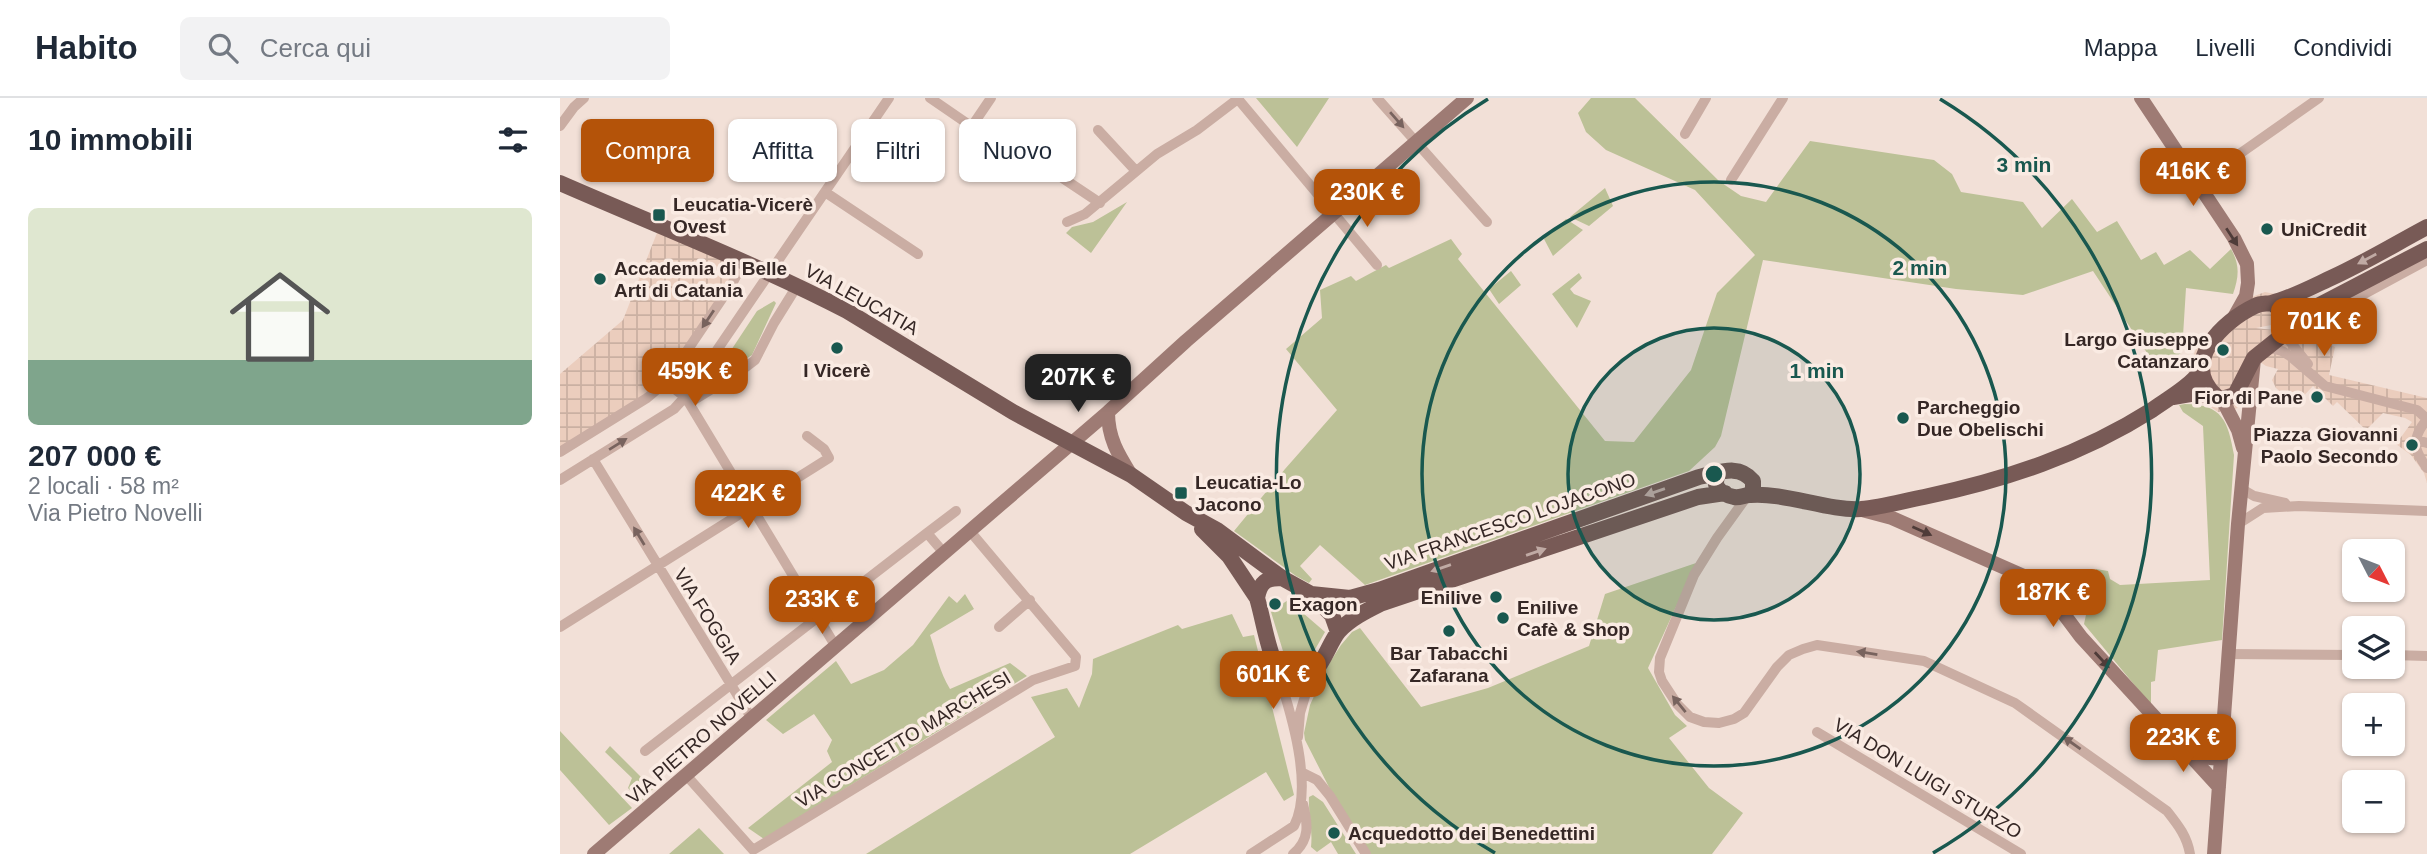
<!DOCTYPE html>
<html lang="it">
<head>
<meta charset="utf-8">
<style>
	body { margin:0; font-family:Arial,sans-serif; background:#f2f2f3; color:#1f2937; height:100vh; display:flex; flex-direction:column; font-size:26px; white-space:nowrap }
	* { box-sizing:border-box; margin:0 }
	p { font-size:23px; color:#747a83 }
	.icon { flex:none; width:38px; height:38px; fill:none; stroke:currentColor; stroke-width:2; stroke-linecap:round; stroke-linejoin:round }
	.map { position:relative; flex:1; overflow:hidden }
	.sheet { display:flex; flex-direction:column; background:#fff; width:560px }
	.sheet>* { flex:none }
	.banner { position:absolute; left:21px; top:21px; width:665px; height:63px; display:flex; gap:14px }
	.needle { width:46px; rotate:132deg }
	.controls { position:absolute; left:1782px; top:441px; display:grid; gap:14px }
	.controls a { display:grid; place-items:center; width:63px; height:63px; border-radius:10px; background:#fff; box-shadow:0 2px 5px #0004; font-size:35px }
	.price { position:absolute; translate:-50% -60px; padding:0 16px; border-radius:14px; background:#b45309; color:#fff; font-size:23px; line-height:46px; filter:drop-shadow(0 2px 4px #0008) }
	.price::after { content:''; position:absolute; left:50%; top:42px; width:21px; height:16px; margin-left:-10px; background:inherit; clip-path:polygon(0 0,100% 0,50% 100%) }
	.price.current { background:#222; color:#fff }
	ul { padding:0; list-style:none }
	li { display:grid; align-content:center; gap:14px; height:371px; padding:0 28px }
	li+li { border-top:2px solid #e0e1e3 }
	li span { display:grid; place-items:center; height:217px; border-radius:10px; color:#555 }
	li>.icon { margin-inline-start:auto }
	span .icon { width:126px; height:126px; fill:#fffc; stroke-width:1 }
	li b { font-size:30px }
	h2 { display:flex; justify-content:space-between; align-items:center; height:84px; padding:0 28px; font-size:30px }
	.chip { padding:0 24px; border-radius:10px; background:#fff; box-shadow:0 2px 5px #0004; font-size:24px; line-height:63px }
	.chip.current { background:#b45309; color:#fff }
	header { display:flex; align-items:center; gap:42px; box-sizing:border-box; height:98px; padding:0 35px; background:#fff; border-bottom:2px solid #e0e1e3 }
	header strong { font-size:33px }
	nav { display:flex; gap:38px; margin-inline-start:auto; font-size:24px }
	.search { width:490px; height:63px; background:#f2f2f3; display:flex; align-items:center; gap:18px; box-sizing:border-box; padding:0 24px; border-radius:10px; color:#747a83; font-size:26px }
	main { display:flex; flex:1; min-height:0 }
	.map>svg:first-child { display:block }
	.grass { fill:#bcc197 }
	.plaza { fill:url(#plaza-grid) }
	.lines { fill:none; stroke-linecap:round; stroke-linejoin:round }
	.street { stroke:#caada3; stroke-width:10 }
	.secondary { stroke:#9e7b74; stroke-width:14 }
	.primary { stroke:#785a56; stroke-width:16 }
	.oneway { fill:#78635e }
	.oneway2 { fill:#4f3c39 }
	.oneway3 { fill:#c0aaa4 }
	.ring { fill:none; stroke:#19584f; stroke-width:3.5 }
	.poi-dot { fill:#19584f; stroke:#faebe3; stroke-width:2.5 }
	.labels { text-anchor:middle; stroke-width:7; stroke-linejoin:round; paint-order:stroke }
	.poi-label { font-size:19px; font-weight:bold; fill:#352725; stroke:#faebe3; text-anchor:start }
	.street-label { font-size:19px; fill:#352725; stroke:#faebe3 }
	.centre { fill:#19584f; stroke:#faebe3; stroke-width:3.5 }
	.ring-label { font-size:21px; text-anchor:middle; font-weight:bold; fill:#19584f; stroke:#faebe3; stroke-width:7; stroke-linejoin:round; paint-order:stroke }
</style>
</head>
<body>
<header>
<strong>Habito</strong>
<div class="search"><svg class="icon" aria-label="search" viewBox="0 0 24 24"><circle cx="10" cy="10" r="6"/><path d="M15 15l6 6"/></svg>Cerca qui</div>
<nav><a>Mappa</a><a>Livelli</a><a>Condividi</a></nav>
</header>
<main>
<section class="sheet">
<h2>10 immobili<svg class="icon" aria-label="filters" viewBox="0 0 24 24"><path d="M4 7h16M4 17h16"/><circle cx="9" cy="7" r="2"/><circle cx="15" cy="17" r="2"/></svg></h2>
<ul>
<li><span style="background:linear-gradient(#dfe7d0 70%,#7fa58c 0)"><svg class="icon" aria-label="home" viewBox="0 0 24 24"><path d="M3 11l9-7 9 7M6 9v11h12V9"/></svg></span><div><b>207 000 €</b><p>2 locali · 58 m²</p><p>Via Pietro Novelli</p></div></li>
</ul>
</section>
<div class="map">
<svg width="1867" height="756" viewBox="0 0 1867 756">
	<defs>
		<pattern id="plaza-grid" width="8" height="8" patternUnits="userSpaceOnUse" patternTransform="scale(1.75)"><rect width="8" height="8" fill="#ebcdbd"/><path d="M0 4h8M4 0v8" fill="none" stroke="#cab0a2"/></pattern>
	</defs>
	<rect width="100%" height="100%" fill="#f2e0d7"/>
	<path class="grass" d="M696 0H769L737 49Z
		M1031 0H1075L1159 83 1181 98 1206 104 1250 43 1374 62 1392 76 1401 94 1463 104 1482 130 1512 101 1537 134 1557 123 1581 162 1596 154 1604 167 1630 152 1650 171 1671 151C1680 167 1679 179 1673 196L1626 190 1622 254 1599 273 1533 173 1463 197 1396 191 1203 162 1161 338 1155 349 1129 373 805 487 760 447 740 468 752 481 749 485 736 478 674 433 725 371 777 312 726 251 762 220 760 192 791 178 796 183 826 167 829 170 891 141 902 156 898 161 1045 343 1074 344 1131 272 1157 195 1195 157 1135 92 1046 52 1026 34 1018 15Z
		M1045 90 1053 108 1029 128 1010 119Z
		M567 104 531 155 506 135 512 129 533 124Z
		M1006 121 1023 132 993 158 984 141Z
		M951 173 961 187 939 206 929 191Z
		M1019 175 1022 180 1010 191 1014 196 1031 203 1017 230 992 196Z
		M214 203 216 205 192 257 154 282 152 281 197 213Z
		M1625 306C1663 306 1668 324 1674 357L1662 542 1598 552 1595 583 1591 584V607L1524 526 1536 471 1548 473 1550 481 1560 487 1650 482 1643 328 1623 314 1619 307Z
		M1136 465 1088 570 1115 617 1127 628 1109 640 1149 690 1183 715 1152 756H811L773 697 745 642 744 635 750 607 767 569 781 547 792 534 800 530 861 609 928 590 1029 548 1045 496Z
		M405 496 414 511 370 537C377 557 379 573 390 591L450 565 467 578 204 741 188 730 272 664 267 653 272 642 254 616 223 636 206 622 276 563 291 586 324 572 353 547 389 498 397 505Z
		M728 502 765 534 745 569 733 570 726 563 711 514Z
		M672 516 683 539 694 537 734 697 724 703 706 674 570 756H306L495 639 471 599 507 590 519 610 532 576 533 561 618 527 622 531Z
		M0 633 72 710 49 727 0 672Z
		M50 648 93 691 81 704 68 690 72 680 45 654Z
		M753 697 763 704 796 756H778L771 744 757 754 751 749C753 731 748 716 749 699Z
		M139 730 164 756H109Z"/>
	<path class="plaza" d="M100 127 184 163 106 284 0 354V276L63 222Z
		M1705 194 1720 197 1727 201 1731 208 1727 224 1696 230 1747 236 1775 249 1769 277 1867 300V385L1864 375 1851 357 1836 346 1852 324 1845 320 1823 315 1806 332 1777 304 1773 308 1753 288 1735 307 1716 290 1712 282 1718 271 1706 268 1691 258 1688 298 1682 306 1673 313 1658 314 1645 305 1628 281 1629 269 1637 248 1676 208 1689 200Z"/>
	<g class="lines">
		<path class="street" d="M370 0 424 37
			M817 0 927 124
			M678 1 817 167
			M0 28 14 9 24 0
			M412 28 431 0
			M538 32 576 73
			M1125 36 1146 0
			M492 73 540 105
			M1171 82 1223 0
			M1638 85 1759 0
			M265 94 358 156
			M507 124 525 116 597 56 637 32 679 0
			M1725 234 1754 223 1867 162
			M1724 236 1748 266
			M1706 249 1722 253 1730 258 1765 288 1857 312 1867 321
			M106 284 125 299 129 305 276 549
			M129 305 178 275 195 262 214 225 237 188
			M1867 321C1851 341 1853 351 1867 370
			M1856 342 1867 345
			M0 354 87 300 106 284 172 186 184 163
			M33 361 192 621
			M0 382 114 311 125 299 329 0
			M1682 391 1694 398 1725 405
			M1188 397 1157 440 1134 477 1100 560 1099 574 1102 583 1117 606 1130 619 1144 624 1159 625 1174 621 1184 615 1217 569 1229 557 1243 551 1257 547 1364 563 1455 605 1607 713C1618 727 1627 738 1630 756
			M1678 426 1703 410 1739 408 1867 413
			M367 435 396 413
			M0 529 269 360 264 351 247 338
			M439 529 470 502
			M1668 556 1794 557
			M1832 557 1867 558
			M1257 634 1461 756
			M738 639 740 615 751 578
			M85 653 367 435 384 455
			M743 675 757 682 770 698 806 756
			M126 677 193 752 473 582 515 568 516 559 409 432
			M691 756 734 728C754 689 731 615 718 575
			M733 756C750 742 748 726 743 706"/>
		<path class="secondary" d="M1581 0 1674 140 1687 166 1688 185 1686 198 1672 223
			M1662 301 1678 332 1683 350
			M548 314C548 340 558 356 571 377
			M1302 412 1332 420 1468 480 1497 507 1521 539 1612 638 1633 654 1650 660 1661 661
			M1627 654 1659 689
			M34 756 548 314 626 243 907 0
			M1654 756 1678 426 1694 261"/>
		<path class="primary" d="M0 85C96 127 194 165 287 213L453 314 571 377 626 415 657 432 722 480 751 496 772 517 778 534
			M1727 224 1867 151
			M1656 298C1619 265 1663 223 1695 208 1701 205 1706 206 1711 205 1729 201 1754 188 1771 180 1804 165 1835 146 1867 129
			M1613 299 1636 295 1662 301 1675 297 1694 260 1724 236 1727 224 1726 217 1712 205
			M1160 374C1150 387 1160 396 1174 399 1180 400 1184 397 1190 397 1224 394 1268 413 1301 411 1322 409 1343 403 1364 399 1445 382 1521 357 1592 312 1609 300 1629 289 1642 272
			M642 431 669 458 697 500
			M722 480C706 480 700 484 697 500 703 520 707 549 716 568 719 575 726 579 733 581 759 587 766 548 779 533 790 521 806 513 820 506L1138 399 1165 395
			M751 496 790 500 819 492 1139 379C1159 375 1178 365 1193 383V393L1188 397"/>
	</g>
	<defs><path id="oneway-solid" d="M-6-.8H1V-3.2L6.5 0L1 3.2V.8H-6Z" transform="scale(1.75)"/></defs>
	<g class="oneway">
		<use href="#oneway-solid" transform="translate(837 22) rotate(49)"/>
		<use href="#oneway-solid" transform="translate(148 221) rotate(124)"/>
		<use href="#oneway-solid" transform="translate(58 346) rotate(-32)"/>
		<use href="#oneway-solid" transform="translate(79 438) rotate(-121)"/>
		<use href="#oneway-solid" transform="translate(1307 555) rotate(-171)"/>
		<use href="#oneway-solid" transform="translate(1119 606) rotate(-129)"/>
		<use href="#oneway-solid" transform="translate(1512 645) rotate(-145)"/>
	</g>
	<g class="oneway2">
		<use href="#oneway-solid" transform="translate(1672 139) rotate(57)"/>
		<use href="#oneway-solid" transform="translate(1362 433) rotate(24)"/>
		<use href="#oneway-solid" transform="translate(1542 562) rotate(47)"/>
	</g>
	<g class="oneway3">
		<use href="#oneway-solid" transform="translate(1807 161) rotate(152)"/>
		<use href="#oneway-solid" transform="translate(1095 394) rotate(161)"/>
		<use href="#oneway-solid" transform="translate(976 454) rotate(-19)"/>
		<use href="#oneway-solid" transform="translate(881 470) rotate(161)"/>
	</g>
	<circle cx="1154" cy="376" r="146" fill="#19584f" fill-opacity=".12"/>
	<g class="ring">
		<circle cx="1154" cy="376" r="146"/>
		<circle cx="1154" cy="376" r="292"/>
		<path d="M935 755A438 438 0 0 1 928 1M1380 1A438 438 0 0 1 1373 755"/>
	</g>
	<g class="poi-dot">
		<rect x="92" y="110" width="14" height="14" rx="3.5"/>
		<circle cx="1707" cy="131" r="7"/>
		<circle cx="40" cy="181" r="7"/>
		<circle cx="277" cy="250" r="7"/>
		<circle cx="1663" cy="252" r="7"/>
		<circle cx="1757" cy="299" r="7"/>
		<circle cx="1343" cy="320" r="7"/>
		<circle cx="1852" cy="347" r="7"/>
		<rect x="614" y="388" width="14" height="14" rx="3.5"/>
		<circle cx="936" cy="499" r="7"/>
		<circle cx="715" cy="506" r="7"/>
		<circle cx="943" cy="520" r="7"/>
		<circle cx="889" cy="533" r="7"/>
		<circle cx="774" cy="735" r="7"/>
	</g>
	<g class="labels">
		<g class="poi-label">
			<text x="113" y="113">Leucatia-Vicerè<tspan x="113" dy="22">Ovest</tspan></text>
			<text x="1721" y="138">UniCredit</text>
			<text x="54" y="177">Accademia di Belle<tspan x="54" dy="22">Arti di Catania</tspan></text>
			<text x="1649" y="248" text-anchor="end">Largo Giuseppe<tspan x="1649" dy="22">Catanzaro</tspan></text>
			<text x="277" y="279" text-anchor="middle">I Vicerè</text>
			<text x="1743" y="306" text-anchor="end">Fior di Pane</text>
			<text x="1357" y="316">Parcheggio<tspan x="1357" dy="22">Due Obelischi</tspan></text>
			<text x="1838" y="343" text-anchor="end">Piazza Giovanni<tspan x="1838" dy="22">Paolo Secondo</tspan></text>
			<text x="635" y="391">Leucatia-Lo<tspan x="635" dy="22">Jacono</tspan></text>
			<text x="922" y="506" text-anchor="end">Enilive</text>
			<text x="729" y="513">Exagon</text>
			<text x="957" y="516">Enilive<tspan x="957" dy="22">Cafè &amp; Shop</tspan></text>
			<text x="889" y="562" text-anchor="middle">Bar Tabacchi<tspan x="889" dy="22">Zafarana</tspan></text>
			<text x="788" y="742">Acquedotto dei Benedettini</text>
		</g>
		<g class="street-label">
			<text transform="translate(302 201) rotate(29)" y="7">VIA LEUCATIA</text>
			<text transform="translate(950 423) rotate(-19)" y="7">VIA FRANCESCO LOJACONO</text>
			<text transform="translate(148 518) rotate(58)" y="7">VIA FOGGIA</text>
			<text transform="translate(141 639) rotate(-41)" y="7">VIA PIETRO NOVELLI</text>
			<text transform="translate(343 641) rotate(-31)" y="7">VIA CONCETTO MARCHESI</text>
			<text transform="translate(1368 680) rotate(31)" y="7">VIA DON LUIGI STURZO</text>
		</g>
	</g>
	<circle cx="1154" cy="376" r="10" class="centre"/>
	<g class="ring-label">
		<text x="1464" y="74">3 min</text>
		<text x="1360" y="177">2 min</text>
		<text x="1257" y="280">1 min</text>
	</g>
</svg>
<div class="controls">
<a><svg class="needle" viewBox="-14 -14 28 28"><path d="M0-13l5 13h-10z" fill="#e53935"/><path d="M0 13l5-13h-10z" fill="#747a83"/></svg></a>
<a><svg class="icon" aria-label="layers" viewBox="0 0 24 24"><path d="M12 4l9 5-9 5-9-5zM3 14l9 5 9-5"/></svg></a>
<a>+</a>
<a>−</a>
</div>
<b class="price" style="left:1633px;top:110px">416K €</b>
<b class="price" style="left:807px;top:131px">230K €</b>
<b class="price" style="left:1764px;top:260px">701K €</b>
<b class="price" style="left:135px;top:310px">459K €</b>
<b class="price current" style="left:518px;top:316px">207K €</b>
<b class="price" style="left:188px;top:432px">422K €</b>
<b class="price" style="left:1493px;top:531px">187K €</b>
<b class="price" style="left:262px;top:538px">233K €</b>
<b class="price" style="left:713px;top:613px">601K €</b>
<b class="price" style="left:1623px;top:676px">223K €</b>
<div class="banner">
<a class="chip current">Compra</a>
<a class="chip">Affitta</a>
<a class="chip">Filtri</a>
<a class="chip">Nuovo</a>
</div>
</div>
</main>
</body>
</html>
